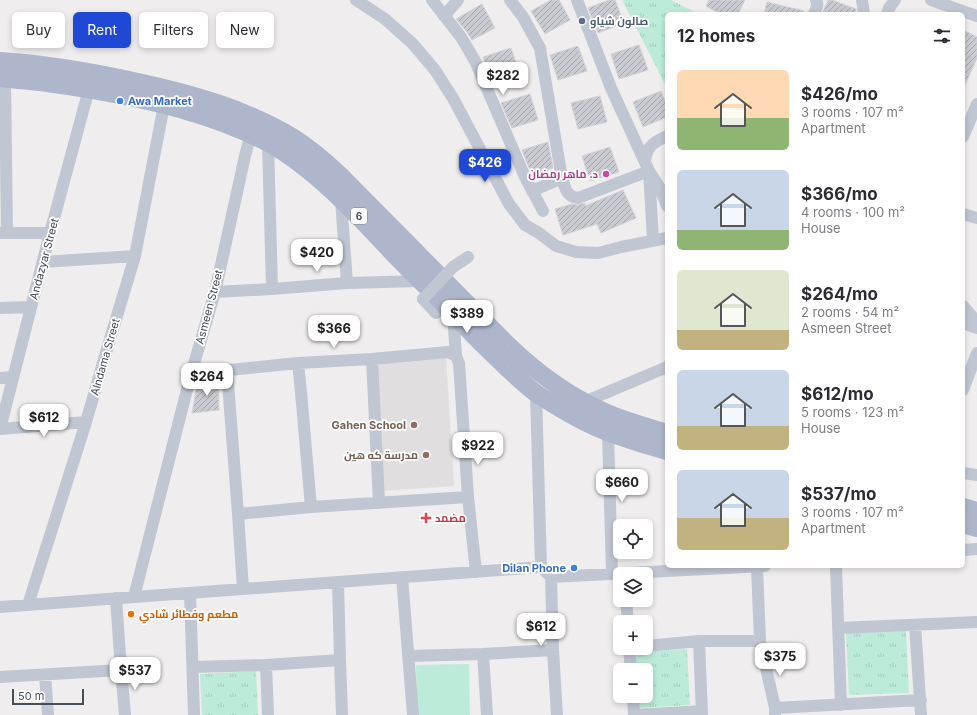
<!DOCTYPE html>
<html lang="en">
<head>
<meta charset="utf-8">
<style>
	body { margin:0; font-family:Inter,Cairo,sans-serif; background:#f2f2f3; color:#2b2b33; height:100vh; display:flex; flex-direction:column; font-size:15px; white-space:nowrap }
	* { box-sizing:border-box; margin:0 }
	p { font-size:13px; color:#7c7c81 }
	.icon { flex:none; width:22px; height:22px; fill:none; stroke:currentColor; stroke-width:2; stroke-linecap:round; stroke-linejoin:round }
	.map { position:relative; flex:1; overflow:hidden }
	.sheet { position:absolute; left:665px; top:12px; width:300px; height:556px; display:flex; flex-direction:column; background:#fff; border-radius:6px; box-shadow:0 2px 6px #0003 }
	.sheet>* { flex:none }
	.banner { position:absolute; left:12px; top:12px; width:380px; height:36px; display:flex; gap:8px }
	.controls { position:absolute; left:613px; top:519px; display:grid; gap:8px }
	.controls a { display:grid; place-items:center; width:40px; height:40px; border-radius:6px; background:#fff; box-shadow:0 2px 6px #0003; font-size:20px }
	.scale { position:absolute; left:12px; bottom:10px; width:72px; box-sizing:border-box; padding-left:4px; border:2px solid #464c59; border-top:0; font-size:11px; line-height:14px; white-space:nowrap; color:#464c59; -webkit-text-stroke:3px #fff; paint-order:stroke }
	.price { position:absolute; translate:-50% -34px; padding:0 9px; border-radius:8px; background:#fff; color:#222; font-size:13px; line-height:26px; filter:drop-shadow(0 1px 2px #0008) }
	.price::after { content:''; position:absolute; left:50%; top:24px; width:12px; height:9px; margin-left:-6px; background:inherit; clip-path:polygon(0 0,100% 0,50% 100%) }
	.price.current { background:#2048d6; color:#fff }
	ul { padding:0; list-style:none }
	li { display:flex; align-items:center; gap:12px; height:100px; padding:0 12px }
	li span { display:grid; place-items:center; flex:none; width:112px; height:80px; border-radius:6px; color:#555 }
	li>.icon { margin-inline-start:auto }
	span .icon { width:48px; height:48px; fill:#fffc; stroke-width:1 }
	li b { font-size:17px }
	h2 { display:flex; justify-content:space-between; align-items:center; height:48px; padding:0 12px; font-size:17px }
	.tag { padding:0 14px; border-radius:6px; background:#fff; box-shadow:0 2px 6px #0003; font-size:14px; line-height:36px }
	.tag.current { background:#2048d6; color:#fff }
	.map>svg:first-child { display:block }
	.education { fill:#e0dede }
	.grass { fill:url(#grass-tufts) }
	.garden { fill:#bcecd9 }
	.building { fill:url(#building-hatch); stroke:#d1d1d8 }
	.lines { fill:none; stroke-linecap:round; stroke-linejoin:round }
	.street { stroke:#c0c6d2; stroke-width:12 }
	.primary { stroke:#adb6cb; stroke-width:18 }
	.street-bridge { stroke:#c0c6d2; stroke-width:12 }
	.service-dot { fill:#5c6f8a; stroke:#fff; stroke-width:1.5 }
	.shop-dot { fill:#3f7fe0; stroke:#fff; stroke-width:1.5 }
	.hotel-dot { fill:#d1479c; stroke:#fff; stroke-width:1.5 }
	.education-dot { fill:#8d6e63; stroke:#fff; stroke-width:1.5 }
	.health-dot { fill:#e0444e; stroke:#fff; stroke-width:1.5 }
	.food-dot { fill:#e8710a; stroke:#fff; stroke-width:1.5 }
	.labels { text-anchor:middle; stroke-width:3.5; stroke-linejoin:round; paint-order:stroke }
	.shield { fill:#fff; stroke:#7e828b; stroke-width:1 }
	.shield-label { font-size:10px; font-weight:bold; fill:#464c59 }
	.service-label { font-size:11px; font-weight:bold; fill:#4e5e75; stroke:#fff; text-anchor:start }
	.shop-label { font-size:11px; font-weight:bold; fill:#366cbe; stroke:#fff; text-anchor:start }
	.hotel-label { font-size:11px; font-weight:bold; fill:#b23c85; stroke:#fff; text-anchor:end }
	.street-label { font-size:11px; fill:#464c59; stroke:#fff }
	.education-label { font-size:11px; font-weight:bold; fill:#785e54; stroke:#fff; text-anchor:end }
	.health-label { font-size:11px; font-weight:bold; fill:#be3a42; stroke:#fff; text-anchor:start }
	.food-label { font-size:11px; font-weight:bold; fill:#c56008; stroke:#fff; text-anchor:start }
</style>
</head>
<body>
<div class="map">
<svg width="977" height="715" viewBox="0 0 977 715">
	<defs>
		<pattern id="grass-tufts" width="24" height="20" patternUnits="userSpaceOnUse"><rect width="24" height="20" fill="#bcecd9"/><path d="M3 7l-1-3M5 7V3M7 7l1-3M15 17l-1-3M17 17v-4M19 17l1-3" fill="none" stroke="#a3ccbc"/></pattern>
		<pattern id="building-hatch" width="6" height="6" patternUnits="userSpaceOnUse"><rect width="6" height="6" fill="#cacbd1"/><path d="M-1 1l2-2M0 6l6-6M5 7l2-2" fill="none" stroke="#a6a7ad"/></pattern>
	</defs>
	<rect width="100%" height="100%" fill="#efeded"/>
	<path class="education" d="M446 358 454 486 382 491 374 363Z"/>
	<path class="grass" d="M622 0H671L698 14H667V88Z
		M906 631 909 693 849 695 846 633Z
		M687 649 690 705 637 708 636 696H646V670H634L633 652Z
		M256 671 258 715H202L200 674Z"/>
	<path class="garden" d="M469 664 470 715H417L416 665Z"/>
	<path class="building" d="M551 0H559L570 20 545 34 531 11Z
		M609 0H615L624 23 598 33 588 8Z
		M709 0H745L738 14H721L706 6Z
		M828 0H832L856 9V14H822Z
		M767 2 804 11V14H764Z
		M482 4 495 28 472 40 467 32 456 19Z
		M963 30 977 37V58L963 89Z
		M639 45 648 70 619 79 611 54Z
		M578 46 587 71 558 80 550 55Z
		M511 48 519 73 492 82 483 57Z
		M661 91 667 107V117L643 127 633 102Z
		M530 94 538 120 512 128 501 103Z
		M600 96 607 122 578 129 571 103Z
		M548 142 553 168 532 175 522 150Z
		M610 147 619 172 590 181 582 156Z
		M623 190 636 218 601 233 597 224 563 235 555 209 572 204 577 205 585 203V206Z
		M218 379 219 410 192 413 198 381Z"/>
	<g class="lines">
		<path class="street" d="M356 0 385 19 412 43 435 70 454 100 509 204 525 225 539 233 556 246 576 252 598 253 621 247 667 238
			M432 0 461 37 475 61 525 177 543 211
			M510 0 523 17 540 48 562 178C565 187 566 197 578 198L649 171
			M577 0 611 88 649 171 660 188 667 206
			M862 0 864 14
			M931 0 977 16
			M814 14C816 9 819 5 816 0
			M887 14 889 8 895 0
			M444 16 458 0
			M5 79 7 233
			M963 137 977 104
			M268 142 272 289
			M645 161C647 146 654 142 667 136
			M649 171 653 240
			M532 191 562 178
			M341 200 347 283
			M963 214 977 218
			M0 233H50
			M43 262 135 256
			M453 267 468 257
			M215 292 272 289 347 283 420 281
			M423 299 436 313
			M963 306 977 322
			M0 308 31 307
			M453 314 456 356
			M963 323 977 328
			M372 359 379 503
			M298 363 301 392 311 507
			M227 370 238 514
			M191 374 298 363 372 359 448 352 456 356 459 363 468 497 476 572
			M0 378 13 377
			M963 390 977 353
			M536 393 541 567
			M584 402 667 367
			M0 429 50 233 89 89
			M0 429 86 422
			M608 433 612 574
			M963 473 977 475
			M963 550 977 549
			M836 566 841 705
			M757 567 760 641 775 708V715
			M402 577 413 715
			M551 577 553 650 557 715
			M338 582 340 660 342 715
			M243 589 238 514 311 507 468 497
			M190 593 194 715
			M134 597 191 374 215 292 245 156 251 133
			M116 598 121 670 125 715
			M626 600 628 622
			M28 605 86 422 107 349 135 256 164 105
			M0 607 541 567 551 577 765 566
			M915 625 921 715
			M839 628 977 622
			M699 641 702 715
			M646 646 699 641H760
			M629 648 631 670
			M483 654 487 715
			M408 656 483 654 553 650
			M266 665 268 715
			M193 667 266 665 340 660
			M45 675 48 715
			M0 677 121 670
			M633 696 634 715
			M775 708 921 700
			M637 715 702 711"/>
		<path class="primary" d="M0 61C46 64 93 72 138 82 193 94 246 109 294 138 311 149 325 161 339 174L508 345C539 375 572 399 612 415 630 422 648 427 667 433
			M0 78C16 80 32 81 47 83 92 89 136 97 180 109 215 119 250 131 282 151 323 178 356 214 390 250 411 272 433 293 454 315 471 333 489 351 507 368 517 377 526 386 537 394 560 409 585 424 610 433 629 440 648 446 667 451
			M963 507 977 511
			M963 524 977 528"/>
		<path class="street-bridge" d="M423 299 453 267"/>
	</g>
	<circle class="service-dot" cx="582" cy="21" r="4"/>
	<g class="shop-dot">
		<circle cx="120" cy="101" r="4"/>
		<circle cx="574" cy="568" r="4"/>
	</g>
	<circle class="hotel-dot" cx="606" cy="174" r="4"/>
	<g class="education-dot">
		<circle cx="414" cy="425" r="4"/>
		<circle cx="426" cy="455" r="4"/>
	</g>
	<path class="health-dot" d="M424 512h4v4h4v4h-4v4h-4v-4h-4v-4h4z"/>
	<circle class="food-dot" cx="131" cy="614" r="4"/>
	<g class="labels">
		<rect class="shield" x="351" y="208" width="16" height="16" rx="3"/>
		<g class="shield-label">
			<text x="359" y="220">6</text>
		</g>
		<g class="service-label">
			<text x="590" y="25">صالون شياو</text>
		</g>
		<g class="shop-label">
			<text x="128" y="105">Awa Market</text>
			<text x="566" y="572" text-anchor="end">Dilan Phone</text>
		</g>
		<g class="hotel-label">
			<text x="598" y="178">د. ماهر رمضان</text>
		</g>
		<g class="street-label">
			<text transform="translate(44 259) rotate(-75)" y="4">Andazyar Street</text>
			<text transform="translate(209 307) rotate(-75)" y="4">Asmeen Street</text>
			<text transform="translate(105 357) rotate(-74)" y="4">Alndama Street</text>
		</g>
		<g class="education-label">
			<text x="406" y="429">Gahen School</text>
			<text x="418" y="459">مدرسة كه هين</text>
		</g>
		<g class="health-label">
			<text x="435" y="522">مضمد</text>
		</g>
		<g class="food-label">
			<text x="139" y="618">مطعم وفطائر شادي</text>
		</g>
	</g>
</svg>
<div class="controls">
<a><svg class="icon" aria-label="locate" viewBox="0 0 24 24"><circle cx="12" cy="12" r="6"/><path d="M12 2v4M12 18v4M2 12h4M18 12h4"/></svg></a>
<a><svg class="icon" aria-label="layers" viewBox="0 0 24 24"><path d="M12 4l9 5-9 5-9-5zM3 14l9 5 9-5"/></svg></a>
<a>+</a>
<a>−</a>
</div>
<div class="scale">50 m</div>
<b class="price" style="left:503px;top:96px">$282</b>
<b class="price current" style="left:485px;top:183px">$426</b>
<b class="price" style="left:317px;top:273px">$420</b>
<b class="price" style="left:467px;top:334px">$389</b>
<b class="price" style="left:334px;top:349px">$366</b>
<b class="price" style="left:207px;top:397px">$264</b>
<b class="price" style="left:44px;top:438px">$612</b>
<b class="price" style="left:478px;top:466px">$922</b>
<b class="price" style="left:622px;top:503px">$660</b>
<b class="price" style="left:541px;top:647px">$612</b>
<b class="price" style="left:780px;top:677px">$375</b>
<b class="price" style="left:135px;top:691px">$537</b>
<div class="banner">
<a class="tag">Buy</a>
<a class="tag current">Rent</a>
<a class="tag">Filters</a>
<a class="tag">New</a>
</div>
<section class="sheet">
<h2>12 homes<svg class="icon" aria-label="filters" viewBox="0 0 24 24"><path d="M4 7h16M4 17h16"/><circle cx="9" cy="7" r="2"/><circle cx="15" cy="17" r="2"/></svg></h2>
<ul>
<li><span style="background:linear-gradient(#ffd9b3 60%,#8fb573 0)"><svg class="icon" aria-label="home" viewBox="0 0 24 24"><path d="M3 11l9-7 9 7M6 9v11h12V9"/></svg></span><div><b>$426/mo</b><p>3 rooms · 107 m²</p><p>Apartment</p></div></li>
<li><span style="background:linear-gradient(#c9d6e8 75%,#8fb573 0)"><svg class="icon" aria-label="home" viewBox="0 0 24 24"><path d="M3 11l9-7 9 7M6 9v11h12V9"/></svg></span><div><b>$366/mo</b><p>4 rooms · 100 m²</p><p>House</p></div></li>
<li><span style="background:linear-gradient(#dfe7d0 75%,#c2b280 0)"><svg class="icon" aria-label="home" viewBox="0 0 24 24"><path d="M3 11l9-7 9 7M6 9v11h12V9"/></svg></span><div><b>$264/mo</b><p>2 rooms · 54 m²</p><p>Asmeen Street</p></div></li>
<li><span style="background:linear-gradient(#c9d6e8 70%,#c2b280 0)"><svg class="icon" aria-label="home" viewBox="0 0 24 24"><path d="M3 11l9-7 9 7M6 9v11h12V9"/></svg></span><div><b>$612/mo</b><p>5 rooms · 123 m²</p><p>House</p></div></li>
<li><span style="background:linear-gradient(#c9d6e8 60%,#c2b280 0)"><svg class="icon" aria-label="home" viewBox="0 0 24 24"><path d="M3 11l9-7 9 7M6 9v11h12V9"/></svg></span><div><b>$537/mo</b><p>3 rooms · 107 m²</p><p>Apartment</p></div></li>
</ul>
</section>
</div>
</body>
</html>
